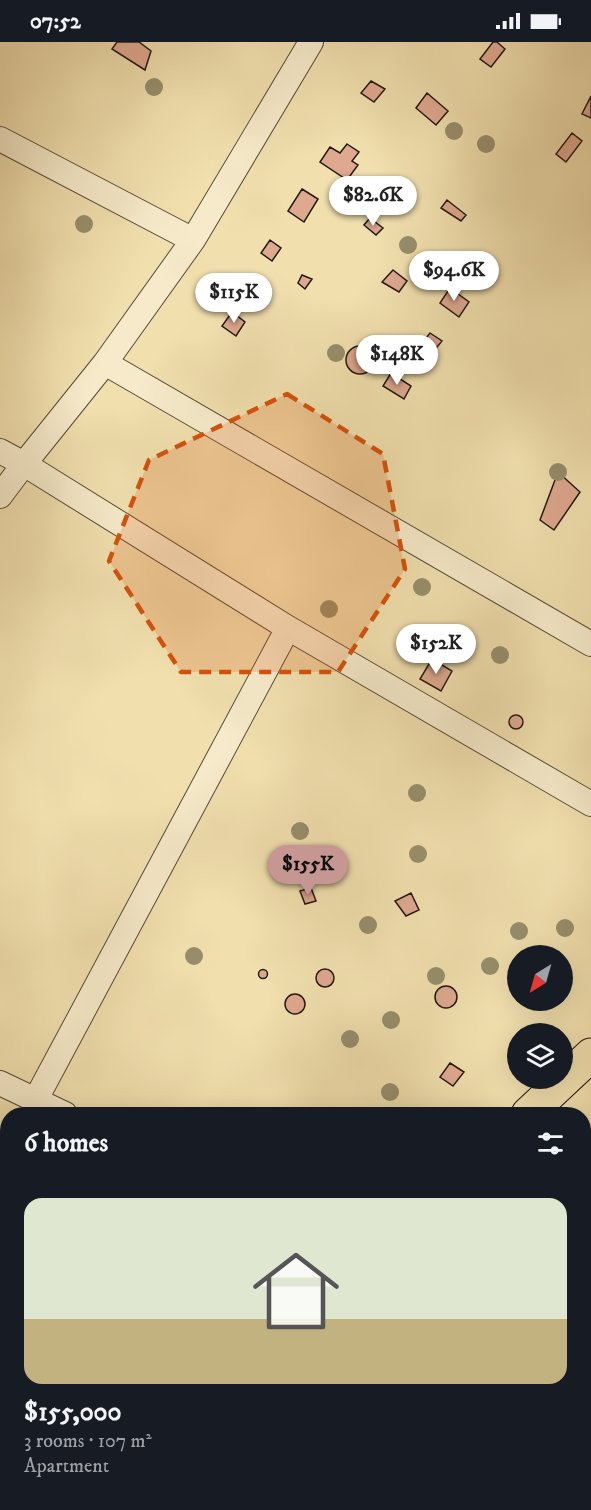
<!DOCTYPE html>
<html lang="en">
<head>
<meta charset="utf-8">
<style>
	body { margin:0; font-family:"IM FELL DW Pica",serif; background:#20242c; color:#f1f3f6; height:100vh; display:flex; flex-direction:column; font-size:22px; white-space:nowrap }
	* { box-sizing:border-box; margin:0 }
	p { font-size:20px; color:#9ea1a6 }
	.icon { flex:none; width:33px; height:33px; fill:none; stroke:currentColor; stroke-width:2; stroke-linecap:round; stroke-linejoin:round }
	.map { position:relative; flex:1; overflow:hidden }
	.details { position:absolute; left:0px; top:1065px; width:591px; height:404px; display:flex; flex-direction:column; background:#171b24; border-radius:24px 24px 0 0; box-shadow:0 6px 24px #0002 }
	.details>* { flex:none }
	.needle { width:39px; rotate:217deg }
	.fabs { position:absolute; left:507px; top:903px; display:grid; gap:12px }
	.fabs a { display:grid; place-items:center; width:66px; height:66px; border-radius:50%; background:#171b24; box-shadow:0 6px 24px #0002; font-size:30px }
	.price { position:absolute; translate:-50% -51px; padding:0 14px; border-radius:21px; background:#fff; color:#222; font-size:20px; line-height:39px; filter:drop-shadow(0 2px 3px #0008) }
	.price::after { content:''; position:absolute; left:50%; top:36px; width:18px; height:14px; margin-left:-9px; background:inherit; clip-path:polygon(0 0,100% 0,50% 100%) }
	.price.selected { background:#c59692; color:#111 }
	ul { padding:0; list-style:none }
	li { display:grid; align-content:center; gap:12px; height:318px; padding:0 24px }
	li+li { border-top:2px solid #363941 }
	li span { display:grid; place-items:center; height:186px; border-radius:18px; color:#555 }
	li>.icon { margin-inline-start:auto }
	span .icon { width:108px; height:108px; fill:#fffc; stroke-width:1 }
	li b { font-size:26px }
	h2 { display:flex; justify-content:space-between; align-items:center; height:72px; padding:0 24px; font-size:26px }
	.status { display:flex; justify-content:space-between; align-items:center; height:42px; padding:0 30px; background:#171b24; direction:ltr }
	.status svg { height:16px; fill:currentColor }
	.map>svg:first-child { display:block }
	.building { fill:#dfa990; stroke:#211810; stroke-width:1.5 }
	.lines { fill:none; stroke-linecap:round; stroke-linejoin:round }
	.street-casing { stroke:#554a38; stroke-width:26 }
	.primary-casing { stroke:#211810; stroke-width:35 }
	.street { stroke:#f6eaca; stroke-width:24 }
	.primary { stroke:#f1dfae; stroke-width:33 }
	.tree { fill:#978e6c }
	.marked { fill:#d4520c; fill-opacity:0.2; stroke:#d4520c; stroke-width:4.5; stroke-dasharray:12 8; stroke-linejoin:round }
</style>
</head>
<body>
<div class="status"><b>07:52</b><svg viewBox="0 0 49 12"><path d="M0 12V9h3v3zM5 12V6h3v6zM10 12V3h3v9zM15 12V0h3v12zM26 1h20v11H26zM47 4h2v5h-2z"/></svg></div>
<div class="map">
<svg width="591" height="1468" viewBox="0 0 591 1468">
	<rect width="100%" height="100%" fill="#f1dfae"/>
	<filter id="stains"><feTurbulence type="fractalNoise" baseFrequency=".00333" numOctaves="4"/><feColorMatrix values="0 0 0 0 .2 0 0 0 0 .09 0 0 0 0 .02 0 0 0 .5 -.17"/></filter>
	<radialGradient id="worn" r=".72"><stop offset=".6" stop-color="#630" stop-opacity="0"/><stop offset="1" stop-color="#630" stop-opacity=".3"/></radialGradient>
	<path class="building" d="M117 0H139L151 9 145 28 112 7Z
		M493 0H497L505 7 491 25 480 17Z
		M371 39 385 47 374 60 361 51Z
		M427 51 448 69 436 83 416 66Z
		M591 54V76L582 72Z
		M572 91 582 99 566 120 556 112Z
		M347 102 359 110 352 119 358 123 347 138 320 120 330 105 340 111Z
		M375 142 387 151 381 159 372 152Z
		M302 147 318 157 304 180 288 169Z
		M447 158 466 173 461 179 441 166Z
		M370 176 383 186 376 193 364 183Z
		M270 198 281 206 272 219 261 211Z
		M393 228 407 239 399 250 382 240Z
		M302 233 312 237 305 247 298 241Z
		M254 234 267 243 259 256 247 248Z
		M450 246 469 260 459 275 440 261Z
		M232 270 245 280 236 294 222 284Z
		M430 291 442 299 428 316 416 309Z
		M346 318a14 14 0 1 1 28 0a14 14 0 1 1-28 0Z
		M391 331 411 344 404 357 383 344Z
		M558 430 580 450 554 488 540 478Z
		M432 617 452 629 441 649 420 637Z
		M509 680a7 7 0 1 1 14 0a7 7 0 1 1-14 0Z
		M311 846 316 859 305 862 300 849Z
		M411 851 419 868 406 874 395 859Z
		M316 936a9 9 0 1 1 18 0a9 9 0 1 1-18 0Z
		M258.5 932a4.5 4.5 0 1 1 9 0a4.5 4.5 0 1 1-9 0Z
		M435 955a11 11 0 1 1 22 0a11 11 0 1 1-22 0Z
		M285 962a10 10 0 1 1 20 0a10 10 0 1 1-20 0Z
		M450 1021 464 1030 453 1044 440 1035Z"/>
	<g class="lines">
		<defs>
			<path id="street" d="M0 97 193 198
				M105 321 591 602
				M0 409 24 422 288 586 591 762
				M0 454 24 422 105 321 193 198 311 0
				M0 1041 65 1072
				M36 1057 288 586
				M584 1213 591 1220
				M0 1387 8 1391
				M584 1455 591 1464
				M340 1461 348 1468"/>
			<path id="primary" d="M528 1072 591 1013
				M113 1468 121 1461"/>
		</defs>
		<use href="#street" class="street-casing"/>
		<use href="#primary" class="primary-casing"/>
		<use href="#street" class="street"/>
		<use href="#primary" class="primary"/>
	</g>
	<g class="tree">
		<circle cx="154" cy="45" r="9"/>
		<circle cx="454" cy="89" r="9"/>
		<circle cx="486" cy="102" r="9"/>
		<circle cx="84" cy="182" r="9"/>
		<circle cx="408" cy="203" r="9"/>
		<circle cx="336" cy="311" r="9"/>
		<circle cx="558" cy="430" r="9"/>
		<circle cx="422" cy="545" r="9"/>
		<circle cx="329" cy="567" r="9"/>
		<circle cx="500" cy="613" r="9"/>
		<circle cx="417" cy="751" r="9"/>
		<circle cx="300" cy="789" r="9"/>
		<circle cx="418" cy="812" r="9"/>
		<circle cx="285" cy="818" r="9"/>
		<circle cx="368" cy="883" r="9"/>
		<circle cx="565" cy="886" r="9"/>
		<circle cx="519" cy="889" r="9"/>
		<circle cx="194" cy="914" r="9"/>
		<circle cx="490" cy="924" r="9"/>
		<circle cx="436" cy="934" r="9"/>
		<circle cx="391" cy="978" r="9"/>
		<circle cx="350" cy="997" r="9"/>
		<circle cx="390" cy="1050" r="9"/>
	</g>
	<path class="marked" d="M287 352 383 412 405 527 338 630H181L109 519 149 418Z"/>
	<rect width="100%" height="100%" filter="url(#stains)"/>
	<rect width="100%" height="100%" fill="url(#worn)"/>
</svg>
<div class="fabs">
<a><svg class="needle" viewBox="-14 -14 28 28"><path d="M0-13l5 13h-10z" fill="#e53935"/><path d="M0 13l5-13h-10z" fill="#9ea1a6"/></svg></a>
<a><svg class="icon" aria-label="layers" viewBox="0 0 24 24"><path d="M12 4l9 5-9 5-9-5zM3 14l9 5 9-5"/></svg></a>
</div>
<b class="price" style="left:373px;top:185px">$82.6K</b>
<b class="price" style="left:454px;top:260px">$94.6K</b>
<b class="price" style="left:234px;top:282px">$115K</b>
<b class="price" style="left:397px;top:344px">$148K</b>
<b class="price" style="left:436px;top:633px">$152K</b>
<b class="price selected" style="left:308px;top:854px">$155K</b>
<section class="details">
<h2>6 homes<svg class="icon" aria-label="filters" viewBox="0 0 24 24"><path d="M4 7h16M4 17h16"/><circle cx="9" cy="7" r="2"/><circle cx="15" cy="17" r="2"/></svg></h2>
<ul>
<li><span style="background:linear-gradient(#dfe7d0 65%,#c2b280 0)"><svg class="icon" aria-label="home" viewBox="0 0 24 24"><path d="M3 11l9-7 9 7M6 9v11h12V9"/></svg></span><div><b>$155,000</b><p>3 rooms · 107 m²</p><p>Apartment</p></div></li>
</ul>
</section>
</div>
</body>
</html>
